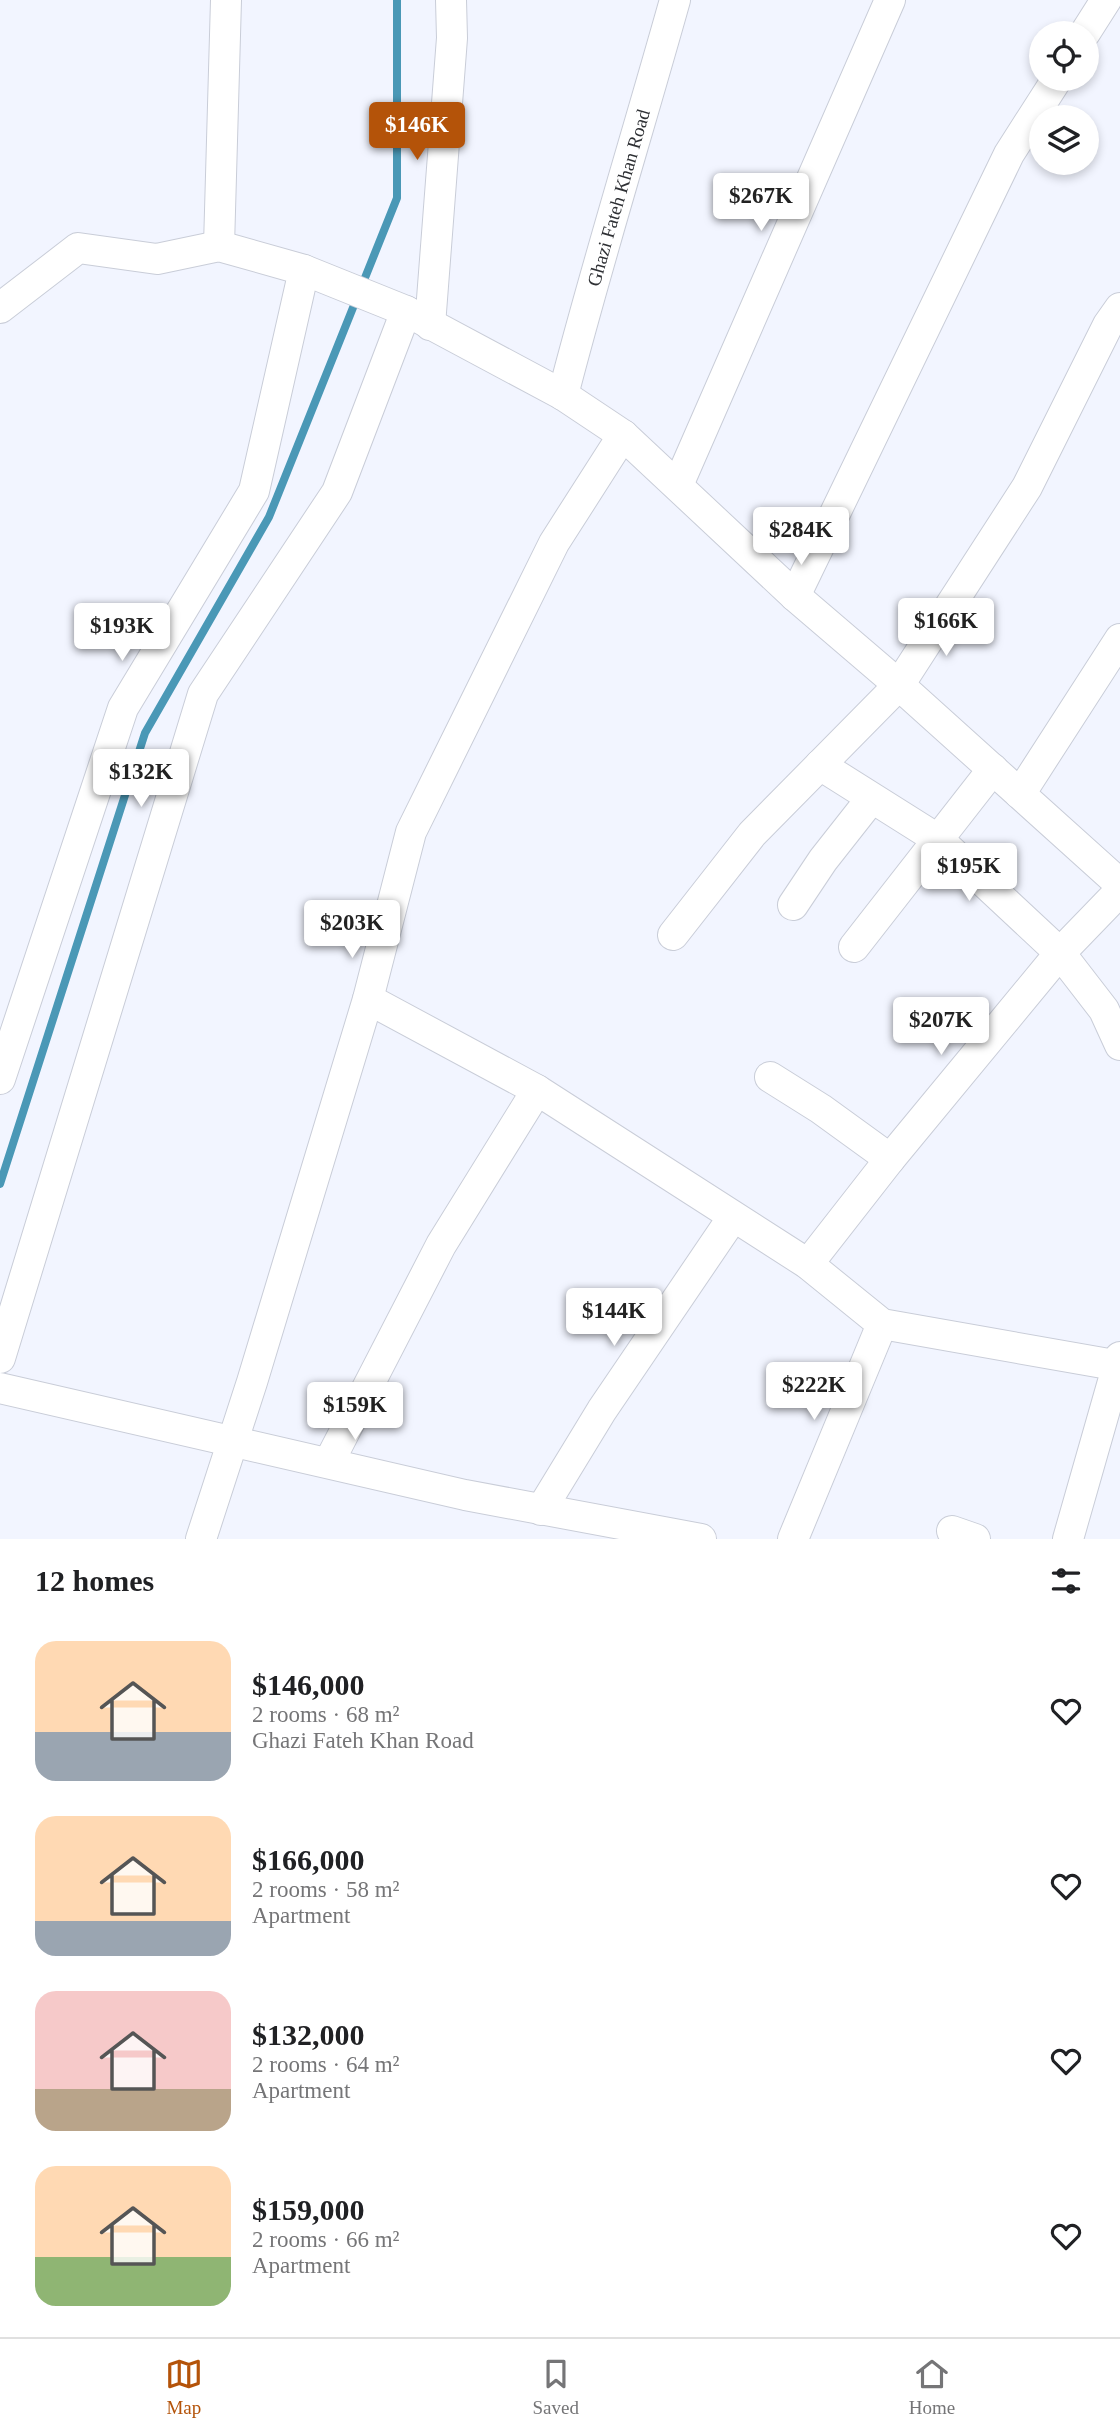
<!DOCTYPE html>
<html lang="en">
<head>
<meta charset="utf-8">
<style>
	body { margin:0; font-family:Georgia,serif; background:#f6f6f6; color:#202124; height:100vh; display:flex; flex-direction:column; font-size:26px; white-space:nowrap }
	* { box-sizing:border-box; margin:0 }
	p { font-size:23px; color:#757577 }
	.icon { flex:none; width:38px; height:38px; fill:none; stroke:currentColor; stroke-width:2; stroke-linecap:round; stroke-linejoin:round }
	.map { position:relative; height:1539px; overflow:hidden }
	.sheet { display:flex; flex-direction:column; background:#fff; flex:1 }
	.sheet>* { flex:none }
	.fabs { position:absolute; left:1029px; top:21px; display:grid; gap:14px }
	.fabs a { display:grid; place-items:center; width:70px; height:70px; border-radius:50%; background:#fff; box-shadow:0 4px 10px #0003; font-size:35px }
	.price { position:absolute; translate:-50% -60px; padding:0 16px; border-radius:7px; background:#fff; color:#222; font-size:23px; line-height:46px; filter:drop-shadow(0 2px 4px #0008) }
	.price::after { content:''; position:absolute; left:50%; top:42px; width:21px; height:16px; margin-left:-10px; background:inherit; clip-path:polygon(0 0,100% 0,50% 100%) }
	.price.current { background:#b45309; color:#fff }
	ul { padding:0; list-style:none }
	li { display:flex; align-items:center; gap:21px; height:175px; padding:0 35px }
	li span { display:grid; place-items:center; flex:none; width:196px; height:140px; border-radius:21px; color:#555 }
	li>.icon { margin-inline-start:auto }
	span .icon { width:84px; height:84px; fill:#fffc; stroke-width:1 }
	li b { font-size:30px }
	h2 { display:flex; justify-content:space-between; align-items:center; height:84px; padding:0 35px; font-size:30px }
	.dock { display:flex; justify-content:space-around; align-items:center; height:98px; border-top:2px solid #e0e0e0; background:#fff; font-size:19px; color:#757577 }
	.dock a { display:grid; justify-items:center; gap:4px }
	.dock .current { color:#b45309 }
	.map>svg:first-child { display:block }
	.lines { fill:none; stroke-linecap:round; stroke-linejoin:round }
	.stream { stroke:#4a98b6; stroke-width:8 }
	.minor-casing { stroke:#c9cdd8; stroke-width:32 }
	.minor { stroke:#fff; stroke-width:30 }
	.labels { text-anchor:middle; stroke-width:7; stroke-linejoin:round; paint-order:stroke }
	.street-label { font-size:19px; fill:#2e3034; stroke:#fff }
</style>
</head>
<body>
<div class="map">
<svg width="1120" height="1539" viewBox="0 0 1120 1539">
	<rect width="100%" height="100%" fill="#f2f5ff"/>
	<g class="lines">
		<path class="stream" d="M0 1184 145 733 269 517 397 198V0"/>
		<defs>
			<g id="minor">
				<path d="M1085 33 1106 0"/>
				<path d="M219 246 226 0"/>
				<path d="M0 308 78 248 157 259 219 246 304 270 406 311 563 395 623 435 795 596 899 685 1120 884"/>
				<path d="M430 325 452 38 451 0"/>
				<path id="s1" d="M563 395C597 263 638 132 675 0"/>
				<path d="M678 485 890 0"/>
				<path d="M795 596 1009 154 1057 79"/>
				<path d="M820 765 939 840 1060 953 1104 1010 1120 1045"/>
				<path d="M1020 794 1120 639"/>
				<path d="M793 905 823 860 871 799"/>
				<path d="M673 935 752 834 899 685 1027 487 1108 325 1120 308"/>
				<path d="M854 947 993 769"/>
				<path d="M368 999 537 1090 808 1264 882 1324 1120 1366"/>
				<path d="M770 1077 821 1109 890 1159"/>
				<path d="M0 1079 123 708 254 491 304 270"/>
				<path d="M808 1264 890 1159 1060 953 1120 891"/>
				<path d="M0 1358 203 694 337 492 406 311"/>
				<path d="M0 1388 465 1495 701 1539"/>
				<path d="M329 1462 441 1245 537 1090"/>
				<path d="M541 1510 602 1410 733 1217"/>
				<path d="M952 1531 975 1539"/>
				<path d="M201 1539 252 1382 368 999 411 832 554 543 623 435"/>
				<path d="M793 1539 882 1324"/>
				<path d="M1068 1539 1120 1357"/>
			</g>
		</defs>
		<use href="#minor" class="minor-casing"/>
		<use href="#minor" class="minor"/>
	</g>
	<g class="labels">
		<g class="street-label">
			<text dy="7" stroke="none"><textPath href="#s1" startOffset="205">Ghazi Fateh Khan Road</textPath></text>
		</g>
	</g>
</svg>
<div class="fabs">
<a><svg class="icon" aria-label="locate" viewBox="0 0 24 24"><circle cx="12" cy="12" r="6"/><path d="M12 2v4M12 18v4M2 12h4M18 12h4"/></svg></a>
<a><svg class="icon" aria-label="layers" viewBox="0 0 24 24"><path d="M12 4l9 5-9 5-9-5zM3 14l9 5 9-5"/></svg></a>
</div>
<b class="price current" style="left:417px;top:162px">$146K</b>
<b class="price" style="left:761px;top:233px">$267K</b>
<b class="price" style="left:801px;top:567px">$284K</b>
<b class="price" style="left:946px;top:658px">$166K</b>
<b class="price" style="left:122px;top:663px">$193K</b>
<b class="price" style="left:141px;top:809px">$132K</b>
<b class="price" style="left:969px;top:903px">$195K</b>
<b class="price" style="left:352px;top:960px">$203K</b>
<b class="price" style="left:941px;top:1057px">$207K</b>
<b class="price" style="left:614px;top:1348px">$144K</b>
<b class="price" style="left:814px;top:1422px">$222K</b>
<b class="price" style="left:355px;top:1442px">$159K</b>
</div>
<section class="sheet">
<h2>12 homes<svg class="icon" aria-label="filters" viewBox="0 0 24 24"><path d="M4 7h16M4 17h16"/><circle cx="9" cy="7" r="2"/><circle cx="15" cy="17" r="2"/></svg></h2>
<ul>
<li><span style="background:linear-gradient(#ffd9b3 65%,#9aa5b1 0)"><svg class="icon" aria-label="home" viewBox="0 0 24 24"><path d="M3 11l9-7 9 7M6 9v11h12V9"/></svg></span><div><b>$146,000</b><p>2 rooms · 68 m²</p><p>Ghazi Fateh Khan Road</p></div><svg class="icon" aria-label="heart" viewBox="0 0 24 24"><path d="M12 20l-8-8c-3-5 5-10 8-4 3-6 11-1 8 4z"/></svg></li>
<li><span style="background:linear-gradient(#ffd9b3 75%,#9aa5b1 0)"><svg class="icon" aria-label="home" viewBox="0 0 24 24"><path d="M3 11l9-7 9 7M6 9v11h12V9"/></svg></span><div><b>$166,000</b><p>2 rooms · 58 m²</p><p>Apartment</p></div><svg class="icon" aria-label="heart" viewBox="0 0 24 24"><path d="M12 20l-8-8c-3-5 5-10 8-4 3-6 11-1 8 4z"/></svg></li>
<li><span style="background:linear-gradient(#f6c9c9 70%,#b9a48a 0)"><svg class="icon" aria-label="home" viewBox="0 0 24 24"><path d="M3 11l9-7 9 7M6 9v11h12V9"/></svg></span><div><b>$132,000</b><p>2 rooms · 64 m²</p><p>Apartment</p></div><svg class="icon" aria-label="heart" viewBox="0 0 24 24"><path d="M12 20l-8-8c-3-5 5-10 8-4 3-6 11-1 8 4z"/></svg></li>
<li><span style="background:linear-gradient(#ffd9b3 65%,#8fb573 0)"><svg class="icon" aria-label="home" viewBox="0 0 24 24"><path d="M3 11l9-7 9 7M6 9v11h12V9"/></svg></span><div><b>$159,000</b><p>2 rooms · 66 m²</p><p>Apartment</p></div><svg class="icon" aria-label="heart" viewBox="0 0 24 24"><path d="M12 20l-8-8c-3-5 5-10 8-4 3-6 11-1 8 4z"/></svg></li>
</ul>
</section>
<nav class="dock">
<a class="current"><svg class="icon" aria-label="map" viewBox="0 0 24 24"><path d="M3 6l6-2 6 2 6-2v14l-6 2-6-2-6 2zM9 4v14M15 6v14"/></svg>Map</a>
<a><svg class="icon" aria-label="saved" viewBox="0 0 24 24"><path d="M7 4h10v16l-5-4-5 4z"/></svg>Saved</a>
<a><svg class="icon" aria-label="home" viewBox="0 0 24 24"><path d="M3 11l9-7 9 7M6 9v11h12V9"/></svg>Home</a>
</nav>
</body>
</html>
